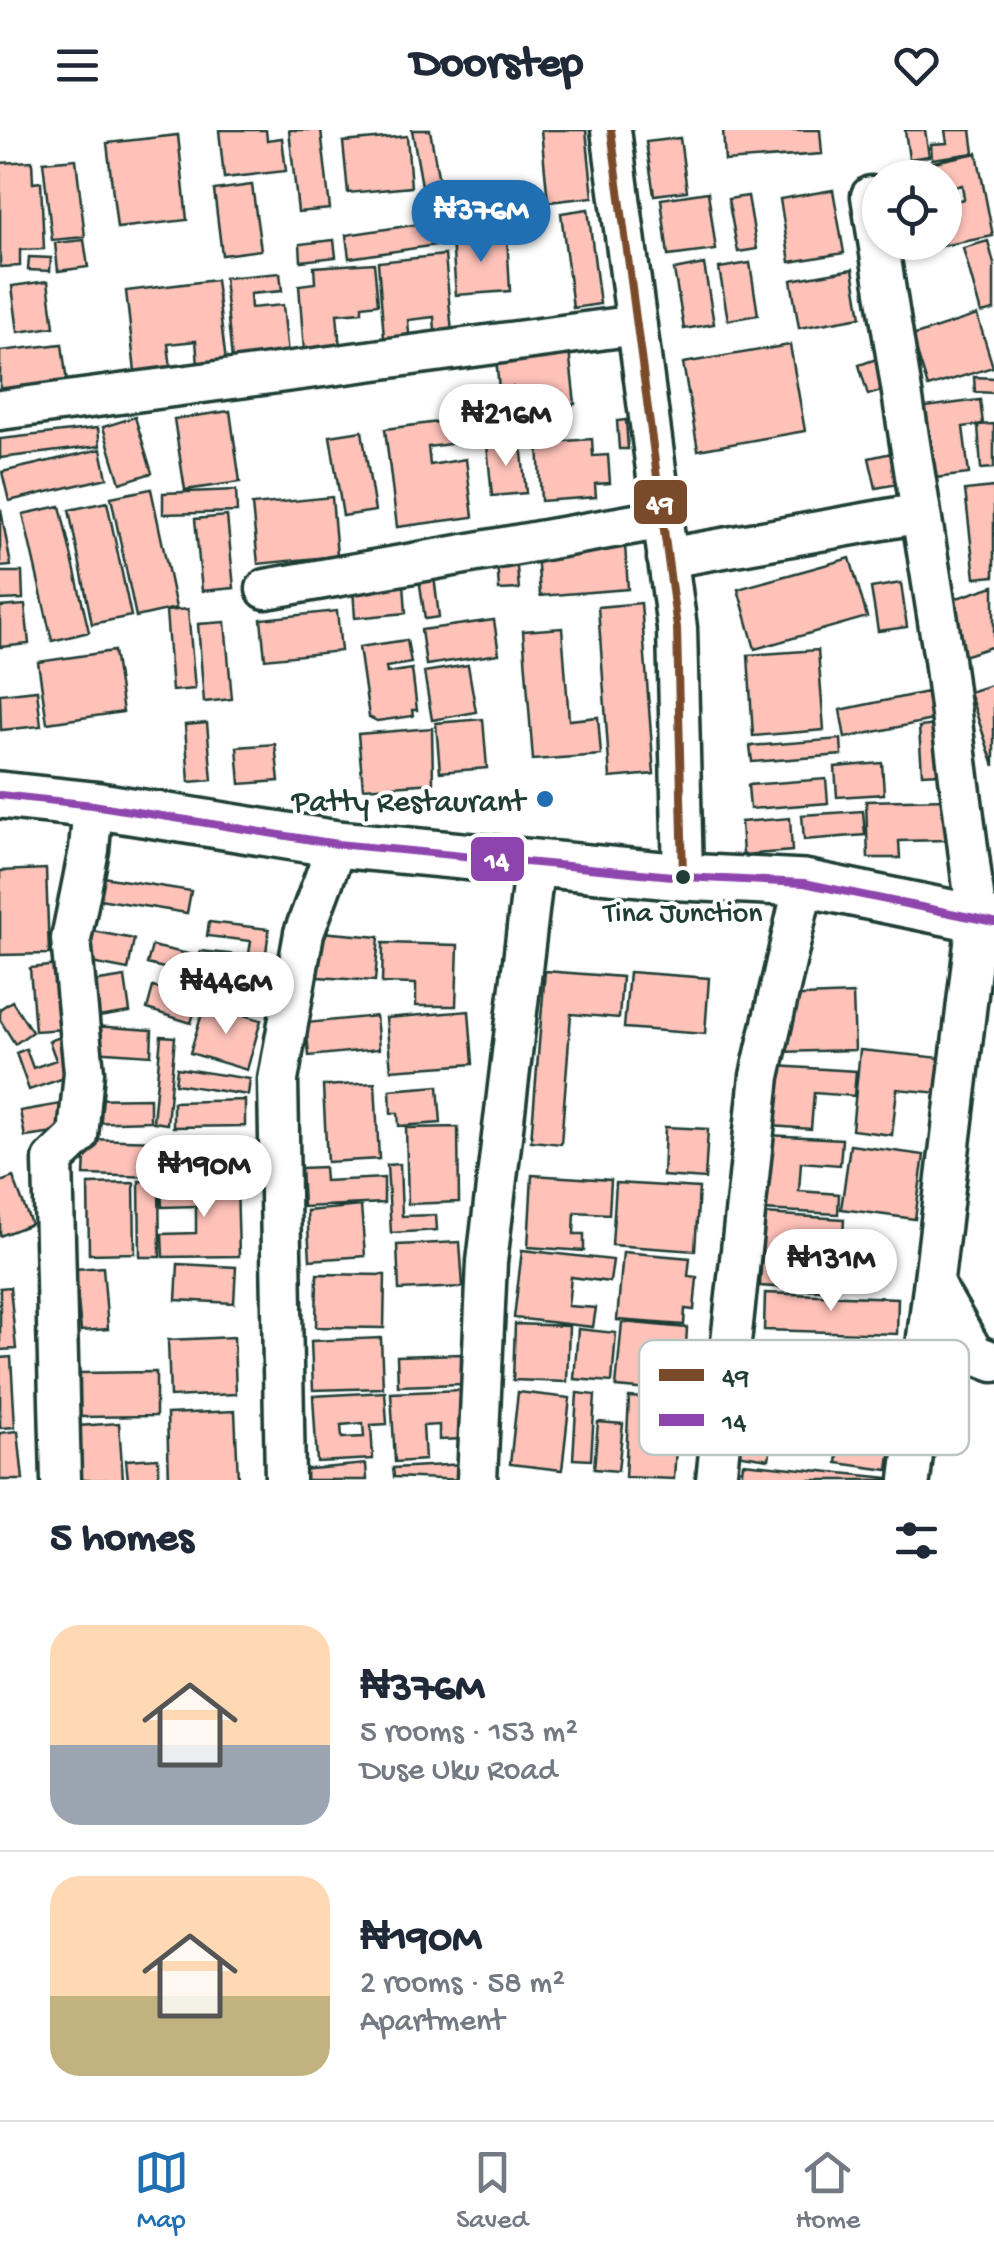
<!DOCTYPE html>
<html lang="en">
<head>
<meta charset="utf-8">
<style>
	body { margin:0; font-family:"Gochi Hand",sans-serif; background:#f2f2f3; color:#1f2937; height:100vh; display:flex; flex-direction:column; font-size:38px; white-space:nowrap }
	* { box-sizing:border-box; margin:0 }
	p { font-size:32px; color:#747a83 }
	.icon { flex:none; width:55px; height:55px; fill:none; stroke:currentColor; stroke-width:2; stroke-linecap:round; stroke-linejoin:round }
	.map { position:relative; height:1350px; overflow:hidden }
	.details { display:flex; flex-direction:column; background:#fff; flex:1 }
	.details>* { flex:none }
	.controls { position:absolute; left:862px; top:30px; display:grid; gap:20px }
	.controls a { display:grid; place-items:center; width:100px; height:100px; border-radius:50%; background:#fff; box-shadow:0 2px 8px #0004; font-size:50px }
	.price { position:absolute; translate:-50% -85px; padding:0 22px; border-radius:35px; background:#fff; color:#222; font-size:32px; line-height:65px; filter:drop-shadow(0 2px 5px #0008) }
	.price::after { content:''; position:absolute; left:50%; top:60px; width:30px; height:22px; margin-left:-15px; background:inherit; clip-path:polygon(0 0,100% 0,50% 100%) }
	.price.selected { background:#1f6fb2; color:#fff }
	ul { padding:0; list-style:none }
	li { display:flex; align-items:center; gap:30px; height:250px; padding:0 50px }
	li+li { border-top:2px solid #e0e1e3 }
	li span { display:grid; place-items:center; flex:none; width:280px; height:200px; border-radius:30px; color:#555 }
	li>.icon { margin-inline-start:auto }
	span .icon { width:120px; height:120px; fill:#fffc; stroke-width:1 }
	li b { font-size:42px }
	h2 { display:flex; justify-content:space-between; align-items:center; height:120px; padding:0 50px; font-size:42px }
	header { display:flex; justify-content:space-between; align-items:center; height:130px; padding:0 50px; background:#fff; font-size:45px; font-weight:700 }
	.tabs { display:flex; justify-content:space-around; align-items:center; height:140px; border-top:2px solid #e0e1e3; background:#fff; font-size:28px; color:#747a83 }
	.tabs a { display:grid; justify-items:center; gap:5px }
	.tabs .selected { color:#1f6fb2 }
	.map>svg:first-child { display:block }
	.building { fill:#fec2b9; stroke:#1f3d34; stroke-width:2.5; fill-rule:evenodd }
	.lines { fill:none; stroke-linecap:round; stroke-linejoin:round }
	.minor-casing { stroke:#1f3d34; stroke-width:45 }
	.major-casing { stroke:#1f3d34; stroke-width:52 }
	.minor { stroke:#fff; stroke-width:38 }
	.major { stroke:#fff; stroke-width:45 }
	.bus-1-casing { stroke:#fff; stroke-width:15 }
	.bus-2-casing { stroke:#fff; stroke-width:15 }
	.bus-1 { stroke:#7a4b2a; stroke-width:8 }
	.bus-2 { stroke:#8e44ad; stroke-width:8 }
	.poi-dot { fill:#1f6fb2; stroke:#fff; stroke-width:4 }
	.bus-dot { fill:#1f3d34; stroke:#fff; stroke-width:4 }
	.labels { text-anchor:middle; stroke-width:8; stroke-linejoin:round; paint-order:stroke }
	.bus-label { font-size:30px; fill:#1f3d34; stroke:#fff }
	.poi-label { font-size:32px; fill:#1f3d34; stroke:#fff; text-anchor:end }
	.key { fill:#fff; stroke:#bcc5c2; stroke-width:2.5 }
	.key-label { font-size:28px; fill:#1f3d34 }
	.line-badge { stroke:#fff; stroke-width:4 }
	.badge-label { font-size:28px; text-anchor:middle; font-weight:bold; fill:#fff }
</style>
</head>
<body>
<header><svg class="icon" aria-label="menu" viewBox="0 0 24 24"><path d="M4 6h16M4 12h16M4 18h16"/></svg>Doorstep<svg class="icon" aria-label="heart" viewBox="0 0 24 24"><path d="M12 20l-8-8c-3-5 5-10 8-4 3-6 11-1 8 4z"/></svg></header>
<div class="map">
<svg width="994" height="1350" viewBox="0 0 994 1350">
	<rect width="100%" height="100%" fill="#fff"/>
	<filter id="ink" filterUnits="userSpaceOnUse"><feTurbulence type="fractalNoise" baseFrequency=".01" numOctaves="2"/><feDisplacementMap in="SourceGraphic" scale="20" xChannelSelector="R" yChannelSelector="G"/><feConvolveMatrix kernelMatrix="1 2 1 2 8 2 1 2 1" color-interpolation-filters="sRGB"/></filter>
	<g filter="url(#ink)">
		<path class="building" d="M219 0H266L267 10 282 8 286 41 224 48Z
			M289 0H321L330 79 298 82Z
			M412 0H430L445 86 428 89Z
			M541 0H586L593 67 548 72Z
			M723 0H820L822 24 725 31Z
			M905 0H925L929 26 909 29Z
			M945 0H971L974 23 932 29 931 14 947 13Z
			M178 5 187 90 117 98 107 13Z
			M407 6 411 57 348 63 343 12Z
			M680 8 687 61 654 65 646 12Z
			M977 23 993 106 916 121 915 112H945V73L964 69 962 55 945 59V48H902L900 39Z
			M76 29 85 107 52 110 43 32Z
			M32 31 33 53 41 52 44 119 20 120V136L0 137V33Z
			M252 55 261 120 222 125 214 60Z
			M833 60 844 123 790 132 780 69Z
			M708 62 716 120 668 126 661 69Z
			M748 66 757 119 738 122 728 69Z
			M588 79 600 174 573 178 561 83Z
			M440 91 443 114 349 128 346 105Z
			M507 105 510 161 456 165 452 109Z
			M84 110 88 137 58 141 55 113Z
			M334 110 336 127 301 131 300 114Z
			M988 111 994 134V180L981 183 963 118Z
			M445 125 453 214 436 215 434 187 408 190 410 217 385 220 378 132Z
			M29 127 51 128 50 141 28 140Z
			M374 133 378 174 362 176V182L337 184 340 218 304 221 299 155 315 153 314 137Z
			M750 133 758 185 728 190 719 138Z
			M704 134 714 194 684 199 674 140Z
			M853 139 861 187 799 198 791 150Z
			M280 143 282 161 250 164 251 178 283 175 288 225 232 230 224 148Z
			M216 150 226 232 198 235 196 211 168 214 171 238 135 242 126 161Z
			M48 151 54 197 18 202 12 156Z
			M977 185 993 237 928 257 912 206Z
			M62 214 67 253 0 260V221Z
			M790 215 805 301 698 320 683 233Z
			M569 220 575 274 515 281 513 257 499 259 496 228Z
			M876 229 885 260 868 265 859 235Z
			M974 247 994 248V263L975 262Z
			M493 256 500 294 464 300 457 263Z
			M980 270 983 294 963 297 969 344 934 348 925 277Z
			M230 281 240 352 185 360 174 289Z
			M135 287 152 343 120 353 103 297Z
			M461 289 464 312 428 317 430 335 466 329 473 387 397 397 385 299Z
			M626 290 628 319H619L617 291Z
			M994 294V338L981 339 978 295Z
			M98 298 100 316 0 328V309Z
			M362 301 375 381 343 386 330 306Z
			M592 309 593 326 608 325 610 353 595 354 596 367 541 371 538 313Z
			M521 313 526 363 492 366 487 315Z
			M101 319 107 348 9 371 2 342Z
			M896 322 903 353 876 358 869 328Z
			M994 357V446L975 448 965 360Z
			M151 359 176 478 136 487 111 367Z
			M236 360 237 382 163 384V363Z
			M332 367 337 426 258 434 252 375Z
			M107 372 131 486 92 494 69 380Z
			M60 376 89 502 52 511 23 384Z
			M0 380H1L11 436 0 437Z
			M227 386 234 458 202 461 195 389Z
			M625 415 628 459 540 466 537 421Z
			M516 427 519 459 499 460 497 429Z
			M850 428 867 487 755 519 738 459Z
			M0 442H22L23 469 0 470Z
			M434 446 439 487 425 489 419 448Z
			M404 453 406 483 355 488 353 458Z
			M901 453 907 497 878 501 871 458Z
			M994 456V516L954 529 938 474Z
			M641 473 654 644 610 648 598 477Z
			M25 475 29 514 0 517V477Z
			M188 479 195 559 172 561 166 481Z
			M337 481 341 521 265 529 261 489Z
			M494 490 499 524 426 535 421 500Z
			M225 492 232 569 204 572 198 494Z
			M562 498 569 590 598 587 601 625 533 630 523 501Z
			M407 510 411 533 386 537 387 543 412 539 417 580H412L413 586 377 591 369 587 359 517Z
			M818 520 824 600 753 606 748 525Z
			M114 521 123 582 47 593 38 532Z
			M468 535 476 582 432 590 424 542Z
			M994 554V636L969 562Z
			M37 560 41 596 1 600 0 564Z
			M927 562 932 590 845 608 840 580Z
			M483 589 487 638 440 642 436 593Z
			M207 593 212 650 189 652 185 595Z
			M938 595 941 643 922 644 919 597Z
			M432 598 433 653 363 658 358 604Z
			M841 609 842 625 752 632 750 616Z
			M275 614 279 651 240 654 237 617Z
			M882 633 884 664 837 667 835 637Z
			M826 649 828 673 750 679 748 655Z
			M947 669 948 710 899 711 900 728H868L866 671Z
			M863 681 865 705 804 710 802 685Z
			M790 688 792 721 743 725 741 692Z
			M46 739 49 824 0 825V741Z
			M103 747 191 761 187 783 99 769Z
			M209 792 269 799 265 831 248 830 251 811 207 806Z
			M82 799 134 809 128 840 76 830Z
			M308 801 379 807 375 851 304 846Z
			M383 813 458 815 456 876H416V854L382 853Z
			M152 816 193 825 189 844 147 834Z
			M200 821 239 825 236 850 216 848 214 860 235 861 234 871 196 867Z
			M250 834 270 841 259 880 238 873Z
			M59 835 64 899 35 901 30 838Z
			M545 841 622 847 619 888 571 884 561 1014 531 1011Z
			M629 842 709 848 705 904 624 898Z
			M125 847 130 882 92 888 86 853Z
			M153 857 198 871 191 893 147 879Z
			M853 864 855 920 779 922 778 867Z
			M12 871 32 902 15 914 0 890V879Z
			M205 874 261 890 247 940 190 923Z
			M469 881 473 934 391 940 386 888Z
			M376 886 379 919 309 926 306 893Z
			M93 896 152 900 151 925 91 921Z
			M69 904 82 942 29 960 16 923 26 919 33 938 56 930 49 911Z
			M161 906 175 907 167 994 153 992Z
			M860 920 942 928 939 963 897 959 892 1005 852 1000Z
			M775 936 856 941 854 966 814 963 811 999 771 996Z
			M177 938 250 949 248 965 175 954Z
			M375 953 379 1029 327 1032 323 956Z
			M438 956 441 993 399 996 398 983H391L390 960Z
			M150 968V991L84 993V969Z
			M245 970V996L173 997V972Z
			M72 972 76 1000 25 1007 20 981Z
			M458 997 459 1072 408 1074 406 998Z
			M665 997 708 999 705 1049 663 1046Z
			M767 1005 842 1009 840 1035 801 1032 799 1061 839 1064 838 1084 762 1080Z
			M166 1007 244 1009 242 1047 165 1045Z
			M86 1009 160 1011 159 1047 84 1045Z
			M850 1015 924 1025 915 1089 841 1079Z
			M400 1034 402 1086 436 1085 437 1100 391 1103 387 1035Z
			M324 1037 325 1051 384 1048V1073L303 1077 301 1038Z
			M532 1045 611 1050 609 1084 575 1082 574 1104H584V1121L528 1117Z
			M13 1047 31 1094 0 1106V1052Z
			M139 1051H159L160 1127H140Z
			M134 1053 135 1123 89 1124 88 1054Z
			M237 1053 239 1126 163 1127 162 1104 196 1103V1076L162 1077 161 1055Z
			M616 1053 699 1058 695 1121 612 1115Z
			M361 1076 365 1126 310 1130 307 1081Z
			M764 1084 844 1089 843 1107 806 1104 803 1140 836 1142 835 1161 760 1156Z
			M460 1112 463 1157 399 1160 397 1115Z
			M522 1120 613 1130 610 1152 571 1147 568 1176 596 1178 593 1197 514 1188Z
			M623 1122 690 1128 688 1146 697 1147 694 1180 685 1179 684 1195 617 1190Z
			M178 1134 236 1137 234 1173 176 1170Z
			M103 1137 108 1199 81 1201 75 1139Z
			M317 1144 385 1145 384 1198 316 1197Z
			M10 1157 16 1219 0 1220V1158Z
			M765 1163 898 1168 897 1204 764 1200Z
			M622 1192 687 1198 686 1216H693L690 1246 684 1245 682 1263 616 1257Z
			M515 1194 569 1196 567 1252 513 1250Z
			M578 1199 616 1203 612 1252 574 1249Z
			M234 1207 236 1264 170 1267 168 1210Z
			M381 1208 383 1258 313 1260 311 1211Z
			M851 1216 903 1223 888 1340 837 1333Z
			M461 1224V1254L398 1256 397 1226Z
			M11 1227 15 1297 0 1298V1228Z
			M156 1242V1286L80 1287V1243Z
			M461 1260 463 1309 439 1310V1295L423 1296 425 1330 395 1332 391 1263Z
			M385 1262 387 1294 371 1295 373 1329 317 1332 313 1266ZM363 1293 364 1307 342 1308 341 1295Z
			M518 1262 570 1268 562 1340 510 1334Z
			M577 1263 595 1265 591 1330 573 1329Z
			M745 1265 778 1270 769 1329 736 1324Z
			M629 1267 679 1270 674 1349 625 1347Z
			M235 1281 238 1350H169L167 1284Z
			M598 1292 623 1294 618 1341 594 1339Z
			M119 1293 123 1350H81L78 1296Z
			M18 1301 23 1350H0V1303Z
			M158 1328 159 1350H128L126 1330Z
			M743 1333 889 1348 888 1350H741Z
			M366 1334 367 1350H301L300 1340Z
			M464 1334 465 1350 394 1347 393 1338Z"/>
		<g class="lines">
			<defs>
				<path id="minor" d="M611 0 677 498 683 747
					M871 66 944 529 977 789 910 1350
					M0 280 637 195
					M667 428 921 383
					M266 459 664 389
					M936 1158 974 1224 994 1232
					M61 1350 53 1030 78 1006 84 942 71 809 89 720 93 675
					M285 1350 278 950 304 803 337 714
					M477 1350 487 1132 535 731
					M716 1350 760 946 804 753"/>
				<path id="major" d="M0 665 93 675 337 714 683 747 804 753 994 792"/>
			</defs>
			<use href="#minor" class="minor-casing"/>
			<use href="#major" class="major-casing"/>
			<use href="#minor" class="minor"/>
			<use href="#major" class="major"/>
			<defs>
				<path id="bus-1" d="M611 0 677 498 683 747"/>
				<path id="bus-2" d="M0 665 93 675 337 714 683 747 804 753 994 792"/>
			</defs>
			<use href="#bus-1" class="bus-1-casing"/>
			<use href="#bus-2" class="bus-2-casing"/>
			<use href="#bus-1" class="bus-1"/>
			<use href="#bus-2" class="bus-2"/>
		</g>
	</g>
	<circle class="poi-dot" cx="545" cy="669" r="10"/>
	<circle class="bus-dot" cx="683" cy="747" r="9"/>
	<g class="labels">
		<g class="bus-label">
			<text x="683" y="791">Tina Junction</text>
		</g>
		<g class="poi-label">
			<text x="525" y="680">Patty Restaurant</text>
		</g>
	</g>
	<rect x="639" y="1210" width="330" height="115" rx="15" class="key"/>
	<rect x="659" y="1239" width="45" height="12" fill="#7a4b2a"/>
	<rect x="659" y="1284" width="45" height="12" fill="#8e44ad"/>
	<g class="key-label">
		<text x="722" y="1255">49</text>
		<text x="722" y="1300">14</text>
	</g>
	<g class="line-badge">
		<rect x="632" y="348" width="57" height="48" rx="10" fill="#7a4b2a"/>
		<rect x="469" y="705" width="57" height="48" rx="10" fill="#8e44ad"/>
	</g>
	<g class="badge-label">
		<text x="660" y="382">49</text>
		<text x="497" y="739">14</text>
	</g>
</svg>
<div class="controls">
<a><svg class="icon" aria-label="locate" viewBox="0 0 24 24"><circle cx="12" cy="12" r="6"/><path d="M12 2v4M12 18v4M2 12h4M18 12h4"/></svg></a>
</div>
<b class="price selected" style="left:481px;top:135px">₦376M</b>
<b class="price" style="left:506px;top:339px">₦216M</b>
<b class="price" style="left:226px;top:907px">₦446M</b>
<b class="price" style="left:204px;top:1090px">₦190M</b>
<b class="price" style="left:831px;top:1184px">₦131M</b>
</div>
<section class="details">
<h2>5 homes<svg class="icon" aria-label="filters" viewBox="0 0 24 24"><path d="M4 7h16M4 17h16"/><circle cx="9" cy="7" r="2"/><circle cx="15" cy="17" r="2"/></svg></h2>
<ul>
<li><span style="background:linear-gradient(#ffd9b3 60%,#9aa5b1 0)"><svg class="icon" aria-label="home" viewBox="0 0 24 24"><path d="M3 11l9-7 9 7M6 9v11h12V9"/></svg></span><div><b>₦376M</b><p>5 rooms · 153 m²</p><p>Duse Uku Road</p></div></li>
<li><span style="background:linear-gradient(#ffd9b3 60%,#c2b280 0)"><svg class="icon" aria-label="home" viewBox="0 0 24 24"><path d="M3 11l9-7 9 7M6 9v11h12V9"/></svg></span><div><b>₦190M</b><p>2 rooms · 58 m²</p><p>Apartment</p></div></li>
</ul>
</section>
<nav class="tabs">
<a class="selected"><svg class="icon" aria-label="map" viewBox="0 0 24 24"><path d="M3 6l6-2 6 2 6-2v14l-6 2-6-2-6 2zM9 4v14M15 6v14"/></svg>Map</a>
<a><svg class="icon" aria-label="saved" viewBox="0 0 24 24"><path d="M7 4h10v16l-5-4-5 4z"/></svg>Saved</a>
<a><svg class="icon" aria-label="home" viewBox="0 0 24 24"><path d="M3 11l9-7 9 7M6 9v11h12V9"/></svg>Home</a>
</nav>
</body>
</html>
